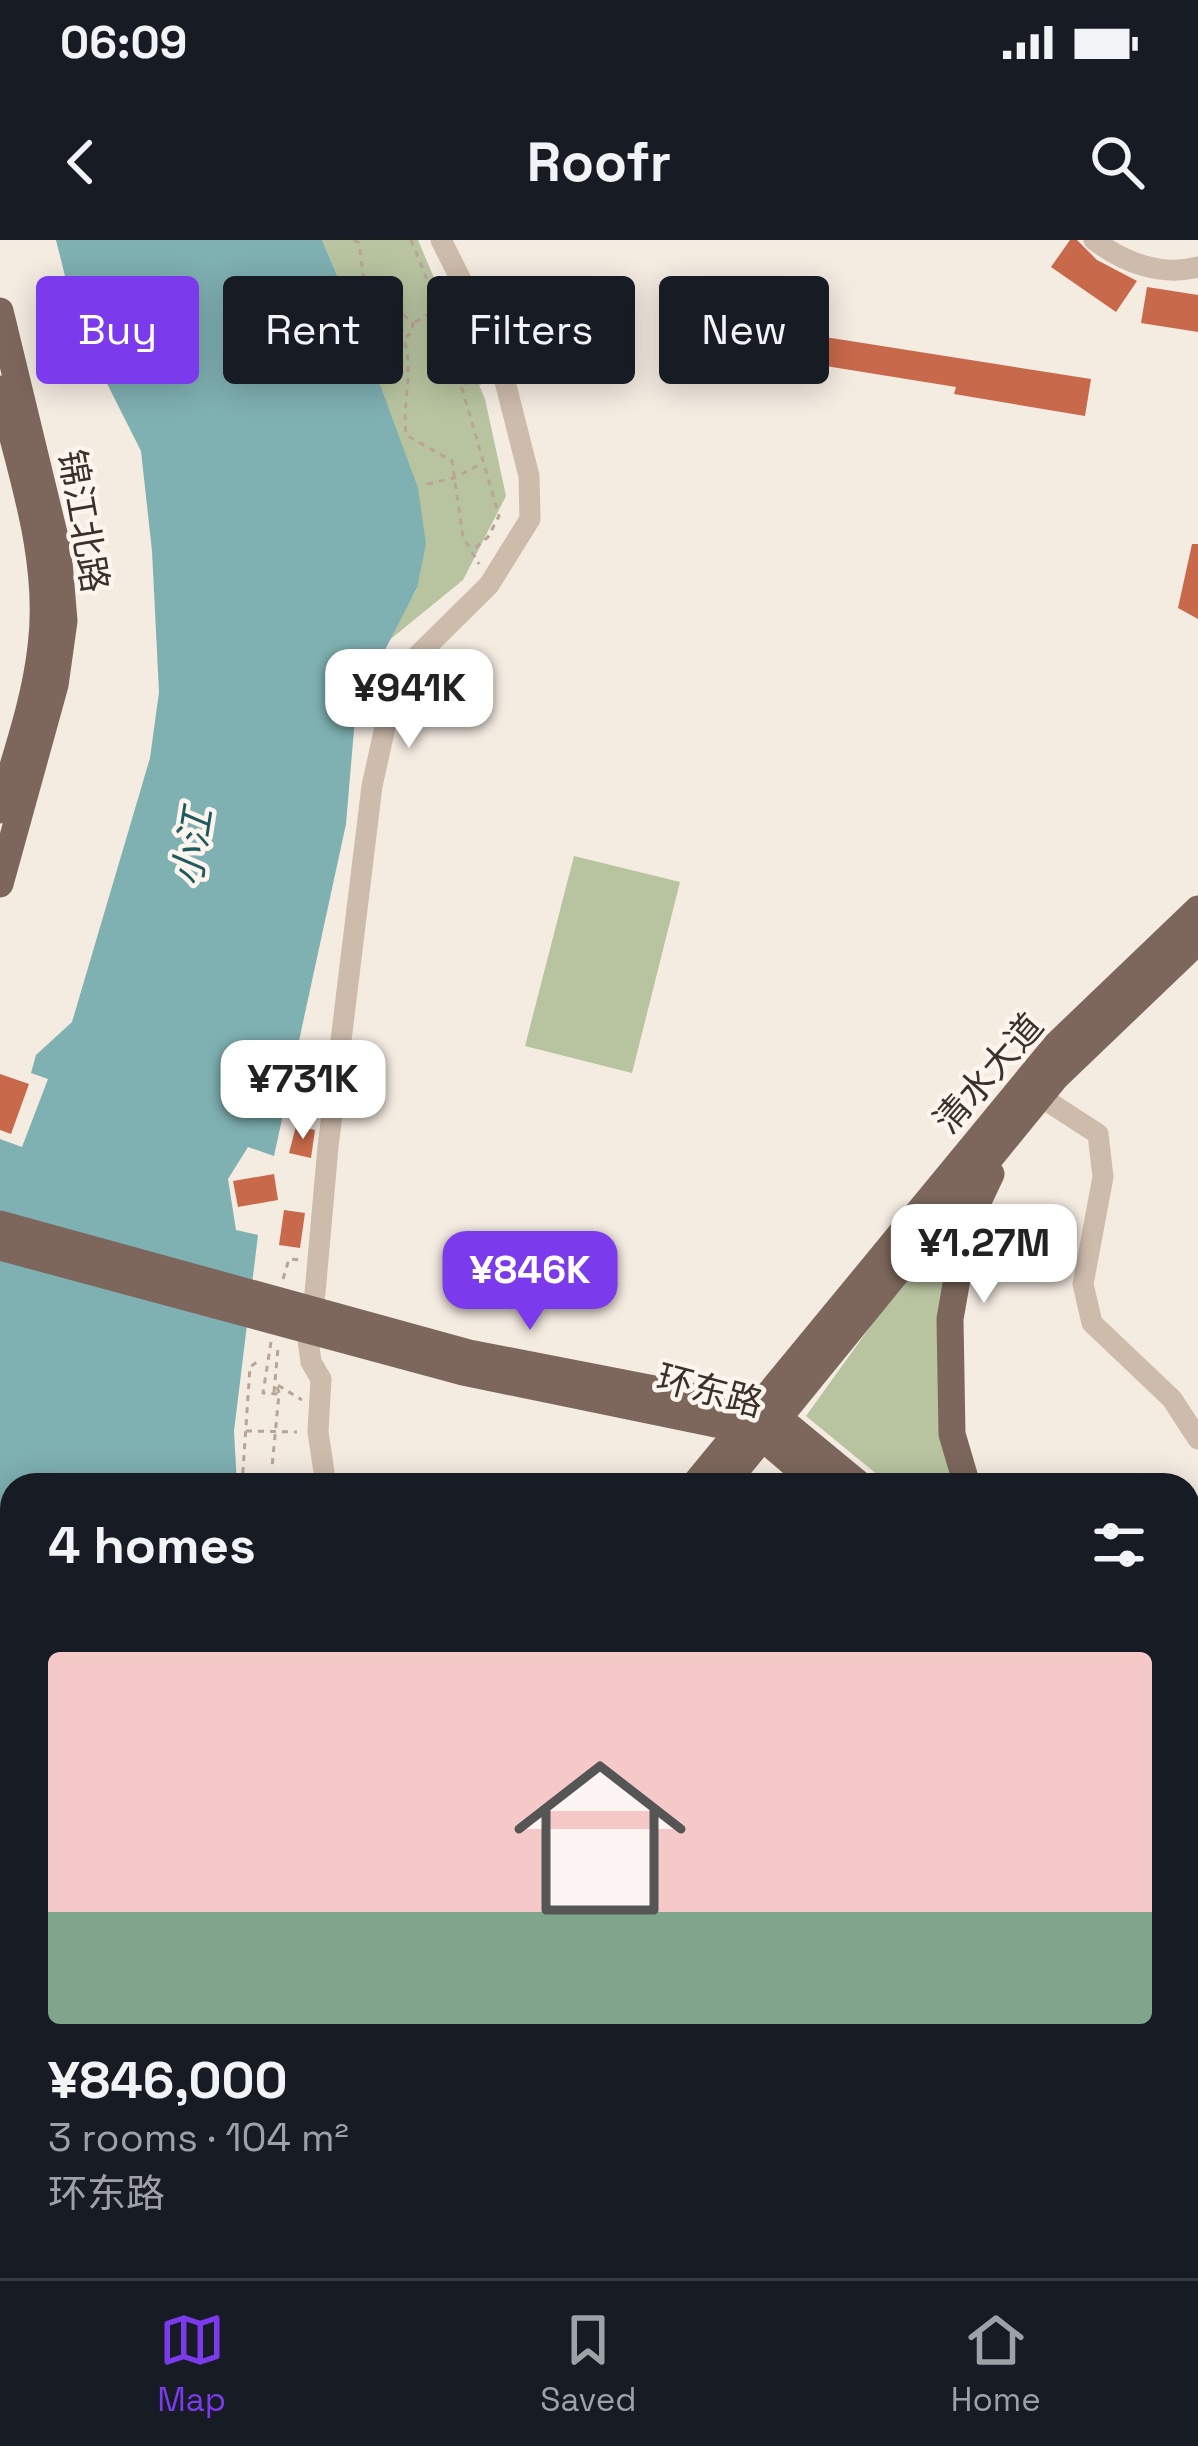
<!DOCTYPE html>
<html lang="en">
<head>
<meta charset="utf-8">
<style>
	body { margin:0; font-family:"Space Grotesk","Noto Sans SC",sans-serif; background:#242831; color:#f1f3f6; height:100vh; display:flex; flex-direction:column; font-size:45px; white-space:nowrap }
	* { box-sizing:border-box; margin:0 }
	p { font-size:39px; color:#9ea1a6 }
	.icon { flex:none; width:66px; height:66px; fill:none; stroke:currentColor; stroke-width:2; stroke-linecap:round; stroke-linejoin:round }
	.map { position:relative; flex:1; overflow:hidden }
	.details { position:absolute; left:0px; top:1233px; width:1200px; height:807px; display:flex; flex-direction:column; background:#171b24; border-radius:36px 36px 0 0; box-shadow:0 6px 30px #0003 }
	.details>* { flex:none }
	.hud { position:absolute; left:36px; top:36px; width:1128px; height:108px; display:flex; gap:24px }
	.price { position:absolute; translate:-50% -102px; padding:0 27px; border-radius:24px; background:#fff; color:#222; font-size:39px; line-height:78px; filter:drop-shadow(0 3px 6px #0008) }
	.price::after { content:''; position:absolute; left:50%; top:72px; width:36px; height:27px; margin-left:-18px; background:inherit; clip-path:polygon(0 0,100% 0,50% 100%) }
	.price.active { background:#7c3aed; color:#fff }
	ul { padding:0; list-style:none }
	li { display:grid; align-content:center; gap:24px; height:636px; padding:0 48px }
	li+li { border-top:3px solid #363941 }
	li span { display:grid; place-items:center; height:372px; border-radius:12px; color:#555 }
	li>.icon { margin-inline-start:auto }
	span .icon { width:216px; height:216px; fill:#fffc; stroke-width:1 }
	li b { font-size:51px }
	h2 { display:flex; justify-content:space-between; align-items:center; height:144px; padding:0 48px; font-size:51px }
	.pill { padding:0 42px; border-radius:12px; background:#171b24; box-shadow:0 6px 30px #0003; font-size:42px; line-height:108px }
	.pill.active { background:#7c3aed; color:#fff }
	.status { display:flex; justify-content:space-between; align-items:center; height:84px; padding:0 60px; background:#171b24; direction:ltr }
	.status svg { height:33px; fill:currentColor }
	header { display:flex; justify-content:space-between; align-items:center; height:156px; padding:0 48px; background:#171b24; font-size:54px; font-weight:700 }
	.dock { display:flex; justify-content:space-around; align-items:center; height:168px; border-top:3px solid #363941; background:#171b24; font-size:33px; color:#9ea1a6 }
	.dock a { display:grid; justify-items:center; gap:6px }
	.dock .active { color:#7c3aed }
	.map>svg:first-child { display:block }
	.green { fill:#b8c4a0 }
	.water { fill:#7fb0b2 }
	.building { fill:#c8694b }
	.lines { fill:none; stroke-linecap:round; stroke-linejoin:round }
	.path { stroke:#b9a596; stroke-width:3; stroke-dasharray:6 6; stroke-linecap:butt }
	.minor { stroke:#cdbbac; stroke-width:21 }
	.major { stroke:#7d675c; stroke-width:27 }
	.labels { text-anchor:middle; stroke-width:9; stroke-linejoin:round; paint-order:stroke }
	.street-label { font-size:36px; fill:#3b302b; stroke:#fbf5ee }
	.water-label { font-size:39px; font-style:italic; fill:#1f5a5e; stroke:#fbf5ee }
</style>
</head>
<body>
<div class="status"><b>06:09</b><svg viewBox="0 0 49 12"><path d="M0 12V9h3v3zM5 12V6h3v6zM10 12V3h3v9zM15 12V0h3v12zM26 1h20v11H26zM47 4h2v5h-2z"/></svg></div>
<header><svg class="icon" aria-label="back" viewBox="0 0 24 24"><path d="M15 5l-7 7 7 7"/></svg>Roofr<svg class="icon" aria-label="search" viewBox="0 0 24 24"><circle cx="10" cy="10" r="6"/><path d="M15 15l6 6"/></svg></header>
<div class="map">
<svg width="1198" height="2038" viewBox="0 0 1198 2038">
	<rect width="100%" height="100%" fill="#f4ebe1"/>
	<path class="green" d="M322 0H418L485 159 506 256 463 340 387 402 417 349 355 77Z
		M574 616 680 642 632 833 525 806Z
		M947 980 944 1126 962 1245H890L806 1176Z"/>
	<path class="water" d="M56 0H322L355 77 418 248 426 304 417 348 356 466 346 584 274 916 248 907 228 939 236 990 258 995 234 1191 237 1245H12V1346L0 1326V899L22 907 48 839 31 833 36 815 72 782 150 518 159 452 152 311 141 211 77 84Z
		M12 1892V2028H143L133 2038H0V1903Z"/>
	<path class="building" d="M1070 0H1077L1097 20 1137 41 1116 72 1051 27Z
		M1147 47 1198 55V92L1141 83Z
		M806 94 1091 139 1085 176 954 154 956 147 801 122Z
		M1192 304H1198V379L1178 368Z
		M0 834 29 844 11 894 0 890Z
		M296 886 315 890 311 918 289 913Z
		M274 934 278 960 238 967 233 941Z
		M284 970 305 973 300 1008 279 1005Z"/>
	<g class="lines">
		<path class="path" d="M354 0 359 3 364 42 413 83 411 93 404 99C414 133 402 161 406 195L452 221 463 297 479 324
			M411 0 439 69 499 276 488 297 473 310
			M415 82 438 69
			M463 143H484
			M427 244 454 238 481 224
			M283 1039 289 1019 300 1020
			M271 1102 263 1153 279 1154 272 1227
			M274 1152 278 1108
			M279 1153 276 1144 302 1160
			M246 1191 297 1192
			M242 1245 250 1127 257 1122
			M0 1361 12 1380
			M0 1851 12 1825
			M139 2038 149 2028"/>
		<path class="minor" d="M1094 0C1123 22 1161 37 1198 27
			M1041 857 1098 894 1103 937 1083 1044 1092 1083 1172 1159 1198 1199
			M326 1245 318 1192 321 1139 311 1122 307 1092 315 1053 328 907 372 546 391 460 409 424 489 345 530 279 529 236 498 114 441 0
			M586 2028 602 2038
			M996 2038 999 2028"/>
		<path class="major" d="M0 71 58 310 64 381 55 445 0 644
			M0 149C21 232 52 321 41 407 35 462 15 517 0 570
			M0 984 469 1113 757 1169 780 1179 860 1245
			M0 1007 463 1132 740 1189 763 1198 818 1245
			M694 1245 1056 805 1198 669
			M724 1245 1056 837 1198 701
			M967 1245 952 1194 950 1079 966 987 991 934
			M1188 1713 1198 1721
			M1188 1740 1198 1749
			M177 2038 188 2028
			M204 2038 216 2028"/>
	</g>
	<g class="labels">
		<g class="street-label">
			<text transform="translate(84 281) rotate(80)" y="13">锦江北路</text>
			<text transform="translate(988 833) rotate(-49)" y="13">清水大道</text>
			<text transform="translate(710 1150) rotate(15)" y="13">环东路</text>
		</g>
		<g class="water-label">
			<text transform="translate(192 607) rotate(-81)" y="14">小江</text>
		</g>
	</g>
</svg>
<b class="price" style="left:409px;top:511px">¥941K</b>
<b class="price" style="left:303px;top:902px">¥731K</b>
<b class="price" style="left:984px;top:1066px">¥1.27M</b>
<b class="price active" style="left:530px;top:1093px">¥846K</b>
<div class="hud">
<a class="pill active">Buy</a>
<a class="pill">Rent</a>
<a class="pill">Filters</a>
<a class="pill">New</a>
</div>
<section class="details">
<h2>4 homes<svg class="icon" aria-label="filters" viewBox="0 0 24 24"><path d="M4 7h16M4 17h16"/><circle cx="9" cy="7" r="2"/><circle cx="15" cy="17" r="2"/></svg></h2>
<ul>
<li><span style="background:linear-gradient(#f6c9c9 70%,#7fa58c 0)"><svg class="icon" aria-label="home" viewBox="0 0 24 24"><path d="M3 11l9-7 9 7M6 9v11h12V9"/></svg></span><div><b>¥846,000</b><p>3 rooms · 104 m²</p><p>环东路</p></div></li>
</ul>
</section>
</div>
<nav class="dock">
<a class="active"><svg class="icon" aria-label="map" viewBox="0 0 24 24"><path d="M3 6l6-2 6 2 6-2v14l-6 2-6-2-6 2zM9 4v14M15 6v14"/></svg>Map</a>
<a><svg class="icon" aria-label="saved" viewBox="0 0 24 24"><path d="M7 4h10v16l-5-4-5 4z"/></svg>Saved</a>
<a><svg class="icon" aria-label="home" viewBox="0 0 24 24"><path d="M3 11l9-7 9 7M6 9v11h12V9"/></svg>Home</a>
</nav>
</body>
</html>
